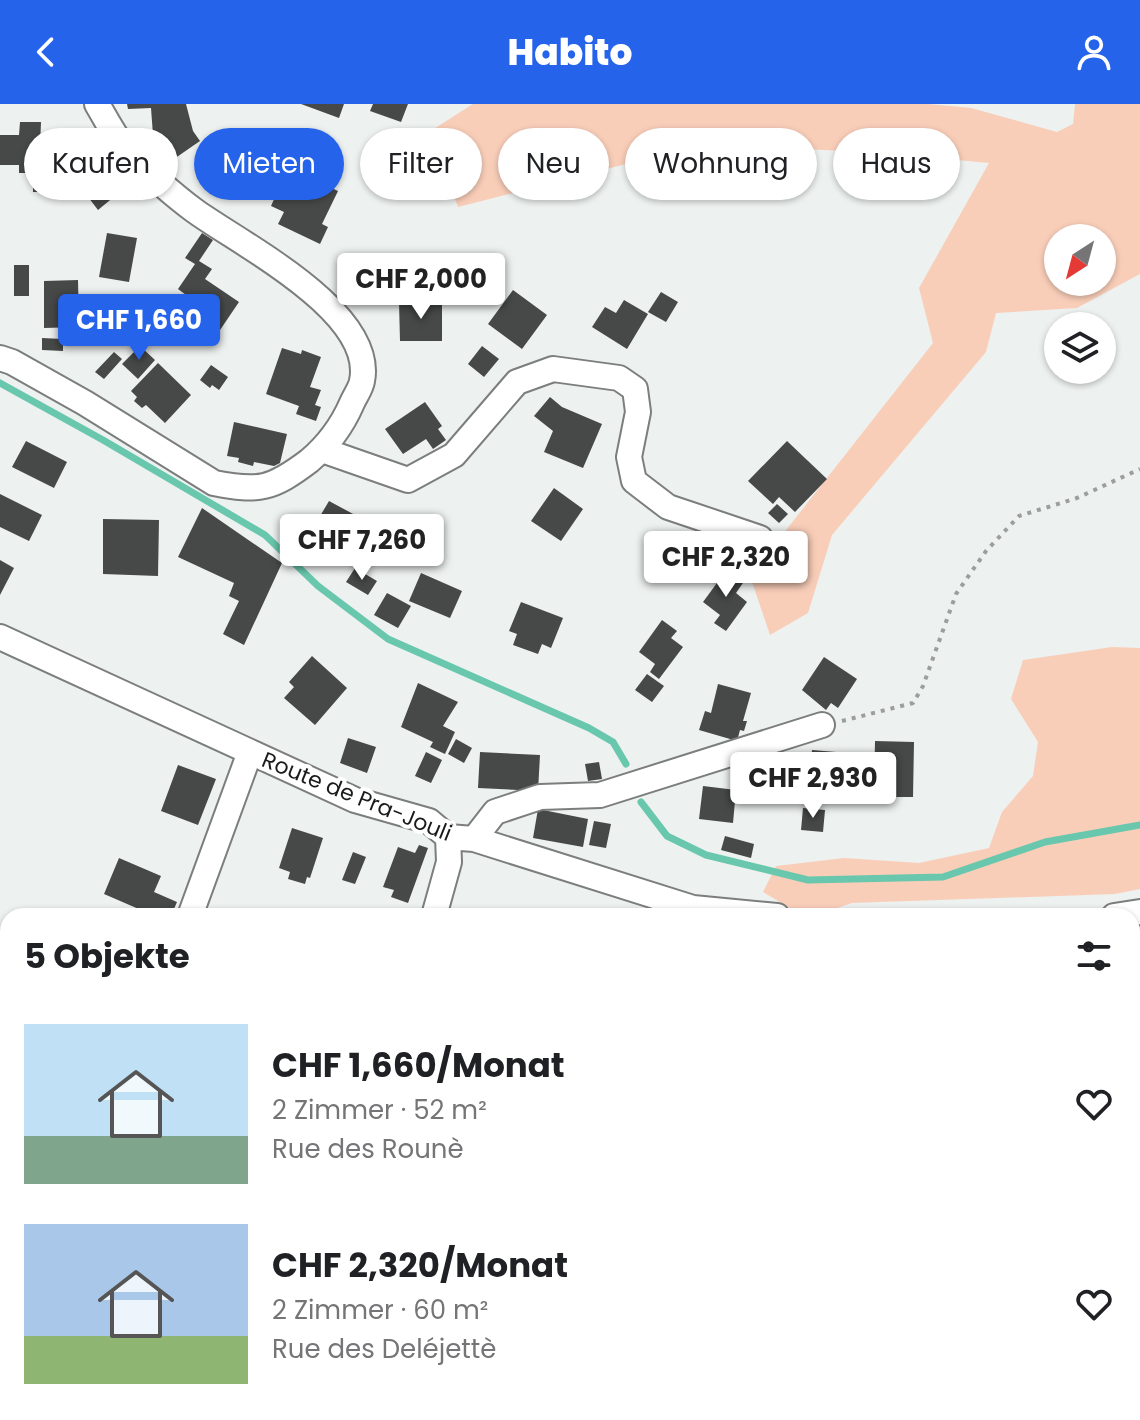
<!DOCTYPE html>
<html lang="de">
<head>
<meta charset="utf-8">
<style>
	body { margin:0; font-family:Poppins,sans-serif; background:#f2f2f2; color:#202124; height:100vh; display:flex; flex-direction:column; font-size:30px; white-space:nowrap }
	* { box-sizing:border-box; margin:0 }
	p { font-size:26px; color:#757577 }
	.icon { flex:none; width:44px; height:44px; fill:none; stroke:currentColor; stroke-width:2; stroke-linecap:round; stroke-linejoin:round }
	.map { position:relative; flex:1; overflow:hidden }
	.details { position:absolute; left:0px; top:804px; width:1140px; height:512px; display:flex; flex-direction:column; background:#fff; border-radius:24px 24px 0 0; box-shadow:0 2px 6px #0004 }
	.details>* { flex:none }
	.top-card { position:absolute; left:24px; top:24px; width:1092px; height:72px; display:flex; gap:16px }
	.needle { width:52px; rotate:216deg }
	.controls { position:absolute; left:1044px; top:120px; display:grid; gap:16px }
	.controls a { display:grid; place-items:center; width:72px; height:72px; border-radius:50%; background:#fff; box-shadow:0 2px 6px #0004; font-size:40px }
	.price { position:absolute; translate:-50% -68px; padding:0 18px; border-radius:8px; background:#fff; color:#222; font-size:26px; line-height:52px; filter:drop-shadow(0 2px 4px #0008) }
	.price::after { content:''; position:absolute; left:50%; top:48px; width:24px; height:18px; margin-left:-12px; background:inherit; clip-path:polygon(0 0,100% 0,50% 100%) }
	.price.on { background:#2563eb; color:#fff }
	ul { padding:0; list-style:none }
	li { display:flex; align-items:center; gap:24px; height:200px; padding:0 24px }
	li span { display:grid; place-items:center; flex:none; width:224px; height:160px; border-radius:0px; color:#555 }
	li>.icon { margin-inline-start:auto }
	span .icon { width:96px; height:96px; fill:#fffc; stroke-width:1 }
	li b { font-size:34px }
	h2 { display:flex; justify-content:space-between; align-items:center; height:96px; padding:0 24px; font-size:34px }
	.chip { padding:0 28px; border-radius:36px; background:#fff; box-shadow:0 2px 6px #0004; font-size:28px; line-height:72px }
	.chip.on { background:#2563eb; color:#fff }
	header { display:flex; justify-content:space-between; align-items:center; height:104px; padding:0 24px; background:#2563eb; color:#fff; font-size:36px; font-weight:800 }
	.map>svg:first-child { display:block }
	.green { fill:#f9ceb9; fill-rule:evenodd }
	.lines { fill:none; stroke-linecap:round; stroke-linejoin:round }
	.stream { stroke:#68c7ac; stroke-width:7 }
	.building { fill:#464948 }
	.street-casing { stroke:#7b7e7d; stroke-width:28 }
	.path { stroke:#9b9e9d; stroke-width:4; stroke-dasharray:4 6; stroke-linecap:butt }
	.street { stroke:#fff; stroke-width:24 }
	.labels { text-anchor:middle; stroke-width:8; stroke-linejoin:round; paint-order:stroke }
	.street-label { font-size:22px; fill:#191b1a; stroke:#fff }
</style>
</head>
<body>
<header><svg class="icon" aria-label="back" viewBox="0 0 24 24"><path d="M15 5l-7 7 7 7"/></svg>Habito<svg class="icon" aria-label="person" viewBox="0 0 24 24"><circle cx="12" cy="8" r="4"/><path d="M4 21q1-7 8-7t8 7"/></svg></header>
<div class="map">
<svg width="1140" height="1316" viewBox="0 0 1140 1316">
	<rect width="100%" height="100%" fill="#edf1f0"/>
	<path class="green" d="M473 0H929L971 4 1057 28 1073 20 1075 0H1140V170L1077 204 996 209 986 248 832 431 808 509 770 531 750 472 933 239 919 184 989 59 872 48 700 41 458 103 429 28ZM1058 134H1102V178H1058Z
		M1112 543 1140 544V785L1115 790 852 799 813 812H803L763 788 776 762 844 754 919 759 989 744 1002 708 1033 672 1038 638 1011 595 1023 556Z"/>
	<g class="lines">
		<path class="stream" d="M0 279 103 336 265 431 318 482 388 535 589 624 613 638 626 660
			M641 698 667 732 706 751 808 776 943 773 1045 738 1140 721"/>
	</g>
	<path class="building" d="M127 0H186L193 27 200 37 171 57 153 31 151 4 128 5Z
		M301 0H344L339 14Z
		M373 0H408L401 18 370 7Z
		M20 18H41L40 44H62V88H33V69H19V61H0V31H19Z
		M106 67 121 87 98 106 82 85Z
		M284 73 310 85 315 76 338 87 322 120 328 123 320 140 278 120 284 108 271 102Z
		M107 129 137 134 129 178 99 173Z
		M202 129 213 136 199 157 212 165 205 175 239 198 218 229 178 202 186 191 178 185 195 160 185 154Z
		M14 161H29V192H14Z
		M78 176 79 223 44 224V177Z
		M513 186 547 211 522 245 488 220Z
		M661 188 678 198 666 218 648 208Z
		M624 196 648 210 627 245 592 223 605 203 616 209Z
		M399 198H442V237H400Z
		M42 234 63 235V247L42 246Z
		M140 242 155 256 138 275 122 260Z
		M482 242 499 255 484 273 468 260Z
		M282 244 301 250 302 246 321 253 310 283 321 286 315 301 321 303 316 317 296 310 299 302 266 290Z
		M114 248 122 255 104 275 95 268Z
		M158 259 191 291 165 319 146 301 142 304 134 297 137 293 131 287Z
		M211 261 228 273 219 286 212 281 210 284 200 276Z
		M550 293 562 303 602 320 583 364 544 348 553 327 534 312Z
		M425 298 442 322 438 325 446 336 433 345 426 335 403 350 385 325Z
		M234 318 287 330 280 359 274 362 254 358 253 362 238 358 239 354 227 352Z
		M26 337 67 358 54 384 12 363Z
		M787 337 827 375 795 408 779 393 773 400 748 377Z
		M554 384 583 405 561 437 531 417Z
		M0 390 42 411 29 437 0 423Z
		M329 397 368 418 347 453 310 429Z
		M777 400 788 410 779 419 768 409Z
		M202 404 282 459 244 541 223 530 239 497 229 492 234 479 178 453Z
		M103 415 159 416 158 472 103 470Z
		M0 456 14 464 0 491Z
		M355 464 377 477 368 491 346 478Z
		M728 464 745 476 736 489 747 498 726 527 714 519 720 511 703 498Z
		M421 469 462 487 450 514 409 497Z
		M387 489 411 502 398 524 374 511Z
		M521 498 563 514 551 544 542 540 538 550 513 541 517 530 509 527Z
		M662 516 677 527 671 534 683 543 659 575 650 568 655 560 639 548Z
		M312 552 347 584 315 621 284 594 294 583 289 578Z
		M824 553 857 575 838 604 831 599 826 606 802 586Z
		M647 570 664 582 652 598 635 586Z
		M418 579 458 598 443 622 455 628 445 650 430 643 433 638 401 623Z
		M718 580 751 589 743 617H747L744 627 740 626 737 637 699 626 705 607 711 609Z
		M348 634 376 643 367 669 340 659Z
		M456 635 472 644 464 659 448 650Z
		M875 637 914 638 913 693H874Z
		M812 646 848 649 844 691 809 688Z
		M426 648 442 656 431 679 415 672Z
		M480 648 540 651 538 687 478 684Z
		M599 658 602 675 588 677 585 660Z
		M178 661 216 675 198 721 161 707Z
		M703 682 736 686 733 719 699 715Z
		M803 704 825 706 823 728 801 726Z
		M538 705 588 715 583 743 533 734Z
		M594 717 611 720 606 744 589 741Z
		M292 724 323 734 310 774 307 773 305 780 288 775 290 768 279 764Z
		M725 732 754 740 751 754 721 746Z
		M419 741 428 744 408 799 391 793 394 786 383 783 398 743 415 749Z
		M353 748 366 753 355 780 342 776Z
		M119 754 161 772 154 788 177 798 171 812H139L141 806 104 790Z
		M8 1072V1121L5 1120 0 1129V1076Z
		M0 1182 8 1186 1 1199 8 1202 6 1220 0 1217Z
		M38 1308H79L75 1316H38L35 1314Z
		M595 1308H623L626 1311 632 1308 639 1316H585Z"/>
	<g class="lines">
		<defs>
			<path id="street" d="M0 254 12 258 85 299 214 379C259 388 272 385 309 357 328 341 342 322 352 299 355 292 361 284 362 277 376 208 242 141 195 107 177 94 141 63 126 46 115 33 106 15 97 0
				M322 346 408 376 454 351 517 278 553 265 619 274 635 285 638 308 629 353 634 377 668 403 760 434
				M0 533 355 696 429 717 448 733 474 735 693 804 777 812
				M474 735 495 708 540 693 600 691 822 621
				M190 812 250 648
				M434 812 449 758 448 733
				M1114 812 1140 808
				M0 1271 8 1255
				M346 1316V1308
				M520 1316 525 1308
				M782 1316 783 1308"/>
		</defs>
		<use href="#street" class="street-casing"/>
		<path class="path" d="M842 617 913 599 923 582 956 490 986 447 1019 412 1077 394 1140 365"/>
		<use href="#street" class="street"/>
	</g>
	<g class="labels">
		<g class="street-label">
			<text transform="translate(357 692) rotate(22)" y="8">Route de Pra-Jouli</text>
		</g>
	</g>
</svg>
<div class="controls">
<a><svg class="needle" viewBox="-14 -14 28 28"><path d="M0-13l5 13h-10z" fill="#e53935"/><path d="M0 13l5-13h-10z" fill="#757577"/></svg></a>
<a><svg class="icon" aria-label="layers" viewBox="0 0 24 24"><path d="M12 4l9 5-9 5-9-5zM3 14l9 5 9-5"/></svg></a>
</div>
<b class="price" style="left:421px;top:217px">CHF 2,000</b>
<b class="price on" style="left:139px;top:258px">CHF 1,660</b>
<b class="price" style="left:362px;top:478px">CHF 7,260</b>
<b class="price" style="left:726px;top:495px">CHF 2,320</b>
<b class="price" style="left:813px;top:716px">CHF 2,930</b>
<div class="top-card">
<a class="chip">Kaufen</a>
<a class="chip on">Mieten</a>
<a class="chip">Filter</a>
<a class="chip">Neu</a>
<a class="chip">Wohnung</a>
<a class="chip">Haus</a>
</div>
<section class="details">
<h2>5 Objekte<svg class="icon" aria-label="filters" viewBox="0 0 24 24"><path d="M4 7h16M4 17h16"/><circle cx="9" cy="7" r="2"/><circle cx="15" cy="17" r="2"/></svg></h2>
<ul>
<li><span style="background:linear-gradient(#bfe0f5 70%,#7fa58c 0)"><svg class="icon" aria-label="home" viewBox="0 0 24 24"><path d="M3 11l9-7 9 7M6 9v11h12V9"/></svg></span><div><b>CHF 1,660/Monat</b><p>2 Zimmer · 52 m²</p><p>Rue des Rounè</p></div><svg class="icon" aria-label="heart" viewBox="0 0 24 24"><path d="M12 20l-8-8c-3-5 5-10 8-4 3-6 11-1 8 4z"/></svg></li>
<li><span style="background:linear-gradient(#a9c7e8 70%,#8fb573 0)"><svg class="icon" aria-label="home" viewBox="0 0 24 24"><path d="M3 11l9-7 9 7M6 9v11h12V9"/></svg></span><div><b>CHF 2,320/Monat</b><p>2 Zimmer · 60 m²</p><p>Rue des Deléjettè</p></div><svg class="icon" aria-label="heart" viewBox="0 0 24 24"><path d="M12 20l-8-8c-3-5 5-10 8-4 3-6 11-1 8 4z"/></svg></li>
</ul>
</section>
</div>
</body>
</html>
